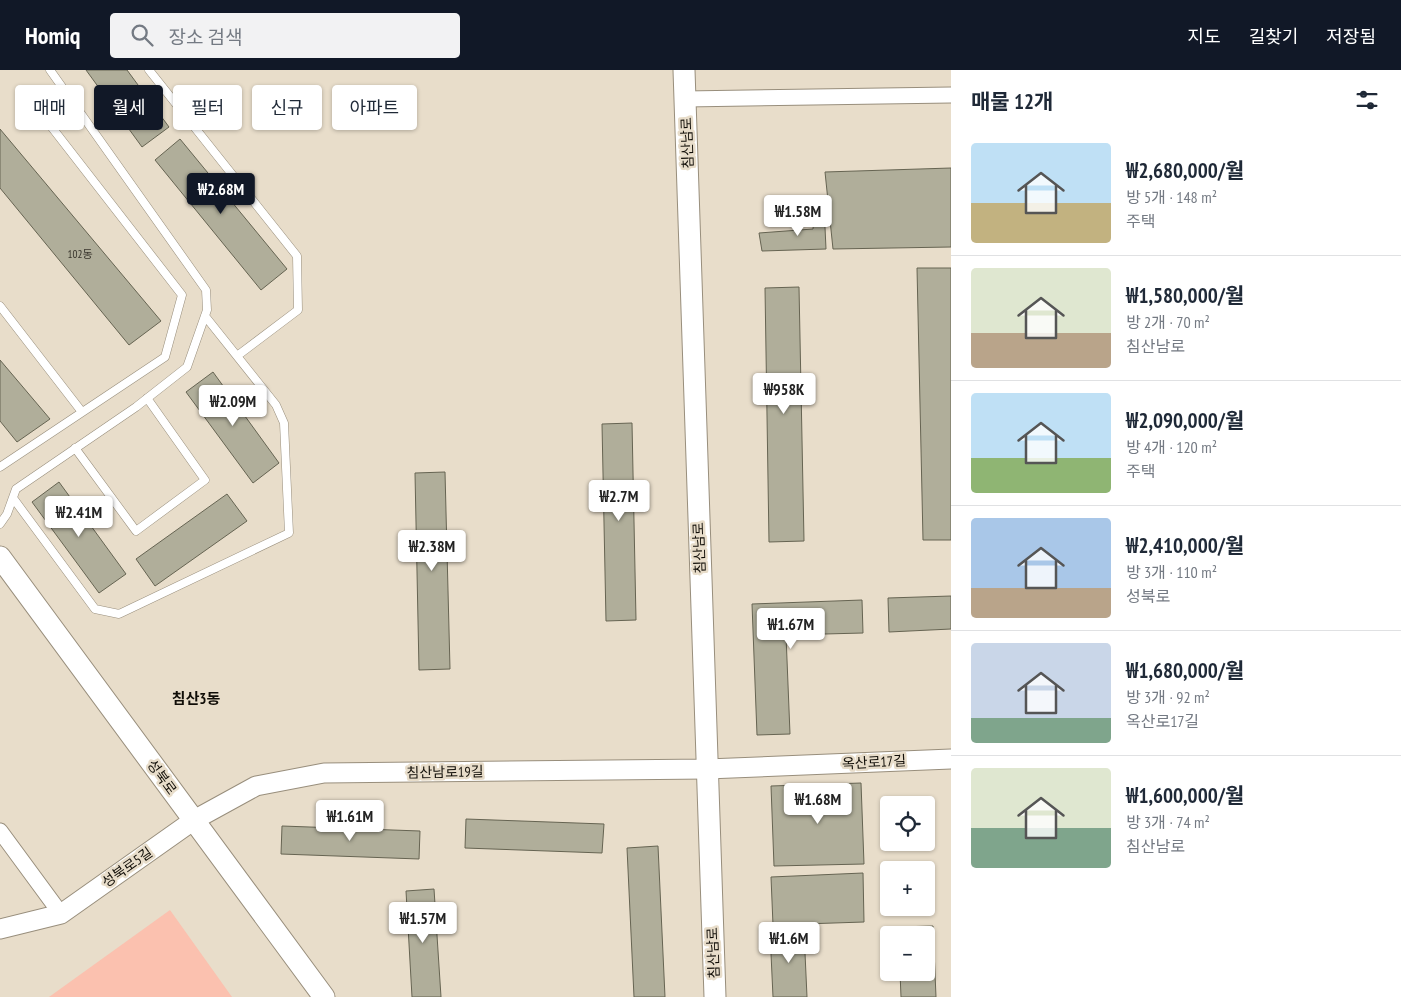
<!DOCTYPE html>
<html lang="ko">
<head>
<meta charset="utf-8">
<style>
	body { margin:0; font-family:"PT Sans Narrow","Noto Sans KR",sans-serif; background:#f2f2f3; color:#1f2937; height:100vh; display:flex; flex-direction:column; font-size:19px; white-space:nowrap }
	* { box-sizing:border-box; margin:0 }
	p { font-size:16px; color:#747a83 }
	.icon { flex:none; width:28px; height:28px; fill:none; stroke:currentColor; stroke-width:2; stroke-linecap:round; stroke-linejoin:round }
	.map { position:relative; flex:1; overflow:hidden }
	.panel { display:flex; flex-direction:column; background:#fff; width:450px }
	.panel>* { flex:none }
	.hud { position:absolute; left:15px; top:15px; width:475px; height:45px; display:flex; gap:10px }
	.buttons { position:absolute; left:880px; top:726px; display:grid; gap:10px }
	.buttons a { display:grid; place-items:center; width:55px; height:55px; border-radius:5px; background:#fff; box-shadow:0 1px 4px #0004; font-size:25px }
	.price { position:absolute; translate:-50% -42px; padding:0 11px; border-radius:5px; background:#fff; color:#222; font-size:16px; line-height:32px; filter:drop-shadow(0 1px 2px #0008) }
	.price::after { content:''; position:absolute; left:50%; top:30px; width:15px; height:11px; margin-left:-8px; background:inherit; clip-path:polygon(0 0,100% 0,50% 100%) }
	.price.current { background:#111827; color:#fff }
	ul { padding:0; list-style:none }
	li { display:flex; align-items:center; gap:15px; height:125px; padding:0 20px }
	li+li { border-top:1px solid #e0e1e3 }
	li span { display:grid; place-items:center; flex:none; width:140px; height:100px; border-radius:5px; color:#555 }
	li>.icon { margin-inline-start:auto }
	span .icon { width:60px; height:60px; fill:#fffc; stroke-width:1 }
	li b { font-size:21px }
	h2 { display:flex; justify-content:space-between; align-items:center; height:60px; padding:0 20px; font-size:21px }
	.tag { padding:0 18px; border-radius:5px; background:#fff; box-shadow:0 1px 4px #0004; font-size:18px; line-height:45px }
	.tag.current { background:#111827; color:#fff }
	header { display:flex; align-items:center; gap:30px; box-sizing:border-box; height:70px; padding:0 25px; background:#111827; color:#fff }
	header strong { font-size:24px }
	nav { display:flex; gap:28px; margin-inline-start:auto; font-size:18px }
	.search { width:350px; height:45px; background:#f2f2f3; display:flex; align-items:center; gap:12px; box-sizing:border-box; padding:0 18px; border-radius:5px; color:#747a83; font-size:19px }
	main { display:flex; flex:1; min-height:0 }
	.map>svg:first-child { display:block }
	.green { fill:#fbc1af }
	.building { fill:#b0ae9a; stroke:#666452 }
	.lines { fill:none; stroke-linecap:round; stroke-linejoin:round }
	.service-casing { stroke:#988e7c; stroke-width:9 }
	.minor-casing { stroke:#988e7c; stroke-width:17 }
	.tertiary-casing { stroke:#988e7c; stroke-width:21 }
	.secondary-casing { stroke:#988e7c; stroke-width:23 }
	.service { stroke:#fff; stroke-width:8 }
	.minor { stroke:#fff; stroke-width:15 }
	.tertiary { stroke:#fff; stroke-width:19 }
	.secondary { stroke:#fff; stroke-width:21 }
	.labels { text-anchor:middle; stroke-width:5; stroke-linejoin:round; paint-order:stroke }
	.number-label { font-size:11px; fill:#38352c }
	.street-label { font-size:14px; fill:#100d07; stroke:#e8ddca }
	.neighbourhood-label { font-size:15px; font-weight:bold; fill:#100d07; stroke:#e8ddca }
</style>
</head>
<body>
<header>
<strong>Homiq</strong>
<div class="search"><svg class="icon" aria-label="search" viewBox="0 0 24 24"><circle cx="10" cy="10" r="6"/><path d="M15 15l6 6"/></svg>장소 검색</div>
<nav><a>지도</a><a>길찾기</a><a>저장됨</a></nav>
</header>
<main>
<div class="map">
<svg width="951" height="927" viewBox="0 0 951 927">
	<rect width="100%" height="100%" fill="#e8ddca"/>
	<path class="green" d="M170 840 232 927H49Z"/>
	<path class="building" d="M86 0H127L169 57 142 77Z
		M0 59 161 251 129 275 0 118Z
		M180 69 287 199 261 220 155 90Z
		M951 98V177L833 179 825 102Z
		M824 136 826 179 762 181 759 163 813 159 815 137Z
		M917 198H951V470H923Z
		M799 217 804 471 769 472 765 218Z
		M0 290 50 349 17 372 0 351Z
		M213 302 279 393 253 413 186 322Z
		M632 353 636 550 606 551 602 354Z
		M445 402 450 599 419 600 415 403Z
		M59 412 126 504 99 523 32 432Z
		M227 424 247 451 155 516 136 489Z
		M951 526V559L889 562 888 528Z
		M862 530 863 563 786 565 790 664 757 665 752 534Z
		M861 713 864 794 774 796 771 716Z
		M466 749 604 754 602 783 465 778Z
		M282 756 420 761 419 789 281 784Z
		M658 776 665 927H634L627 778Z
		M863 803 864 852 773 855 771 807Z
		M434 819 441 927H412L406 821Z
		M933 856 936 927H901L900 902H926V865H899V857Z
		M804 861 807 927H773L770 862Z"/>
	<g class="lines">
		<defs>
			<path id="service" d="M149 0 297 186 298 240 237 286
				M0 236 82 342
				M75 378 136 461 205 410 147 328
				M0 397 165 287 182 225 43 46
				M13 428 95 539 119 544 289 463 284 353 276 335 205 246
				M0 454 7 444 16 419 136 337 187 297 207 240 206 220 50 0"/>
			<path id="minor" d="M685 29 951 25
				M0 761 61 844"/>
			<path id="tertiary" d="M0 859 61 844 194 750 256 716 324 703 707 699 951 689"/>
			<path id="secondary" d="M684 0 715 927
				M0 487 324 927"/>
		</defs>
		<use href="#service" class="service-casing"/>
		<use href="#minor" class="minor-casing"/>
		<use href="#tertiary" class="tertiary-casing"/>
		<use href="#secondary" class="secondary-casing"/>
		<use href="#service" class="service"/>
		<use href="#minor" class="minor"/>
		<use href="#tertiary" class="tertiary"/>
		<use href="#secondary" class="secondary"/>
	</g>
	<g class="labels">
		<g class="number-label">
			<text x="80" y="188">102동</text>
		</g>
		<g class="street-label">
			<text transform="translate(687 73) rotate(-92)" y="5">침산남로</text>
			<text transform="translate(699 478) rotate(-92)" y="5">침산남로</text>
			<text transform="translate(874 692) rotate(-3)" y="5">옥산로17길</text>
			<text transform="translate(445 702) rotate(-1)" y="5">침산남로19길</text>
			<text transform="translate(162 707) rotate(54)" y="5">성북로</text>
			<text transform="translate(127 797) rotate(-35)" y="5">성북로5길</text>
			<text transform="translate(713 883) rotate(-92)" y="5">침산남로</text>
		</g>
		<g class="neighbourhood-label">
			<text x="196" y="634">침산3동</text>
		</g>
	</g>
</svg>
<div class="buttons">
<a><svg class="icon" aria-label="locate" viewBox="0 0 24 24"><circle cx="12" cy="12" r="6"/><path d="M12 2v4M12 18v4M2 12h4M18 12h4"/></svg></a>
<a>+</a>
<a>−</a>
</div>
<b class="price current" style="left:221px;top:145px">₩2.68M</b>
<b class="price" style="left:798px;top:167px">₩1.58M</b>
<b class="price" style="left:784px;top:345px">₩958K</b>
<b class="price" style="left:233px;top:357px">₩2.09M</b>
<b class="price" style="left:619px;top:452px">₩2.7M</b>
<b class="price" style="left:79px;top:468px">₩2.41M</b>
<b class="price" style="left:432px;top:502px">₩2.38M</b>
<b class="price" style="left:791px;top:580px">₩1.67M</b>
<b class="price" style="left:818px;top:755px">₩1.68M</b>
<b class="price" style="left:350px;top:772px">₩1.61M</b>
<b class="price" style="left:423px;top:874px">₩1.57M</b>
<b class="price" style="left:789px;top:894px">₩1.6M</b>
<div class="hud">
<a class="tag">매매</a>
<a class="tag current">월세</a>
<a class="tag">필터</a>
<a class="tag">신규</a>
<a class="tag">아파트</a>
</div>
</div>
<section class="panel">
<h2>매물 12개<svg class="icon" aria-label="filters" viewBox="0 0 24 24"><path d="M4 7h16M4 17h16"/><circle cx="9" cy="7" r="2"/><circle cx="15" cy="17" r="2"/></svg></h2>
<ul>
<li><span style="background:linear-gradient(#bfe0f5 60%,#c2b280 0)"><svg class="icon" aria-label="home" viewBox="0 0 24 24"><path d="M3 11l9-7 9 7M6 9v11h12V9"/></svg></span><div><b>₩2,680,000/월</b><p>방 5개 · 148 m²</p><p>주택</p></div></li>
<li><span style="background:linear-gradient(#dfe7d0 65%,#b9a48a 0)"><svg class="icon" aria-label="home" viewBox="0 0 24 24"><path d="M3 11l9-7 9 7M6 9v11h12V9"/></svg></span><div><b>₩1,580,000/월</b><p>방 2개 · 70 m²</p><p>침산남로</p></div></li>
<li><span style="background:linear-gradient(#bfe0f5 65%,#8fb573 0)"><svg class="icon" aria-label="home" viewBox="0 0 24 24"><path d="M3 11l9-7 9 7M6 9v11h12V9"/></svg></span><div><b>₩2,090,000/월</b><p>방 4개 · 120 m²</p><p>주택</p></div></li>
<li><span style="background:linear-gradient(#a9c7e8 70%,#b9a48a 0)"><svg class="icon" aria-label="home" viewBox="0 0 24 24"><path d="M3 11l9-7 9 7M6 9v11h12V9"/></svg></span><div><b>₩2,410,000/월</b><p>방 3개 · 110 m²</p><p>성북로</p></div></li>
<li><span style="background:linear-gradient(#c9d6e8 75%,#7fa58c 0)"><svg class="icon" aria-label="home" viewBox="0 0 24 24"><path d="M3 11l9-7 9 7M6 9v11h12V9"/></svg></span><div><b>₩1,680,000/월</b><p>방 3개 · 92 m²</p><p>옥산로17길</p></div></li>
<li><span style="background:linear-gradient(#dfe7d0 60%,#7fa58c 0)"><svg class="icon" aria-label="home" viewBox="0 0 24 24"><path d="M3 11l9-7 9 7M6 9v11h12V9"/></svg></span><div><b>₩1,600,000/월</b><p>방 3개 · 74 m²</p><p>침산남로</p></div></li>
</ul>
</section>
</main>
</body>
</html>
